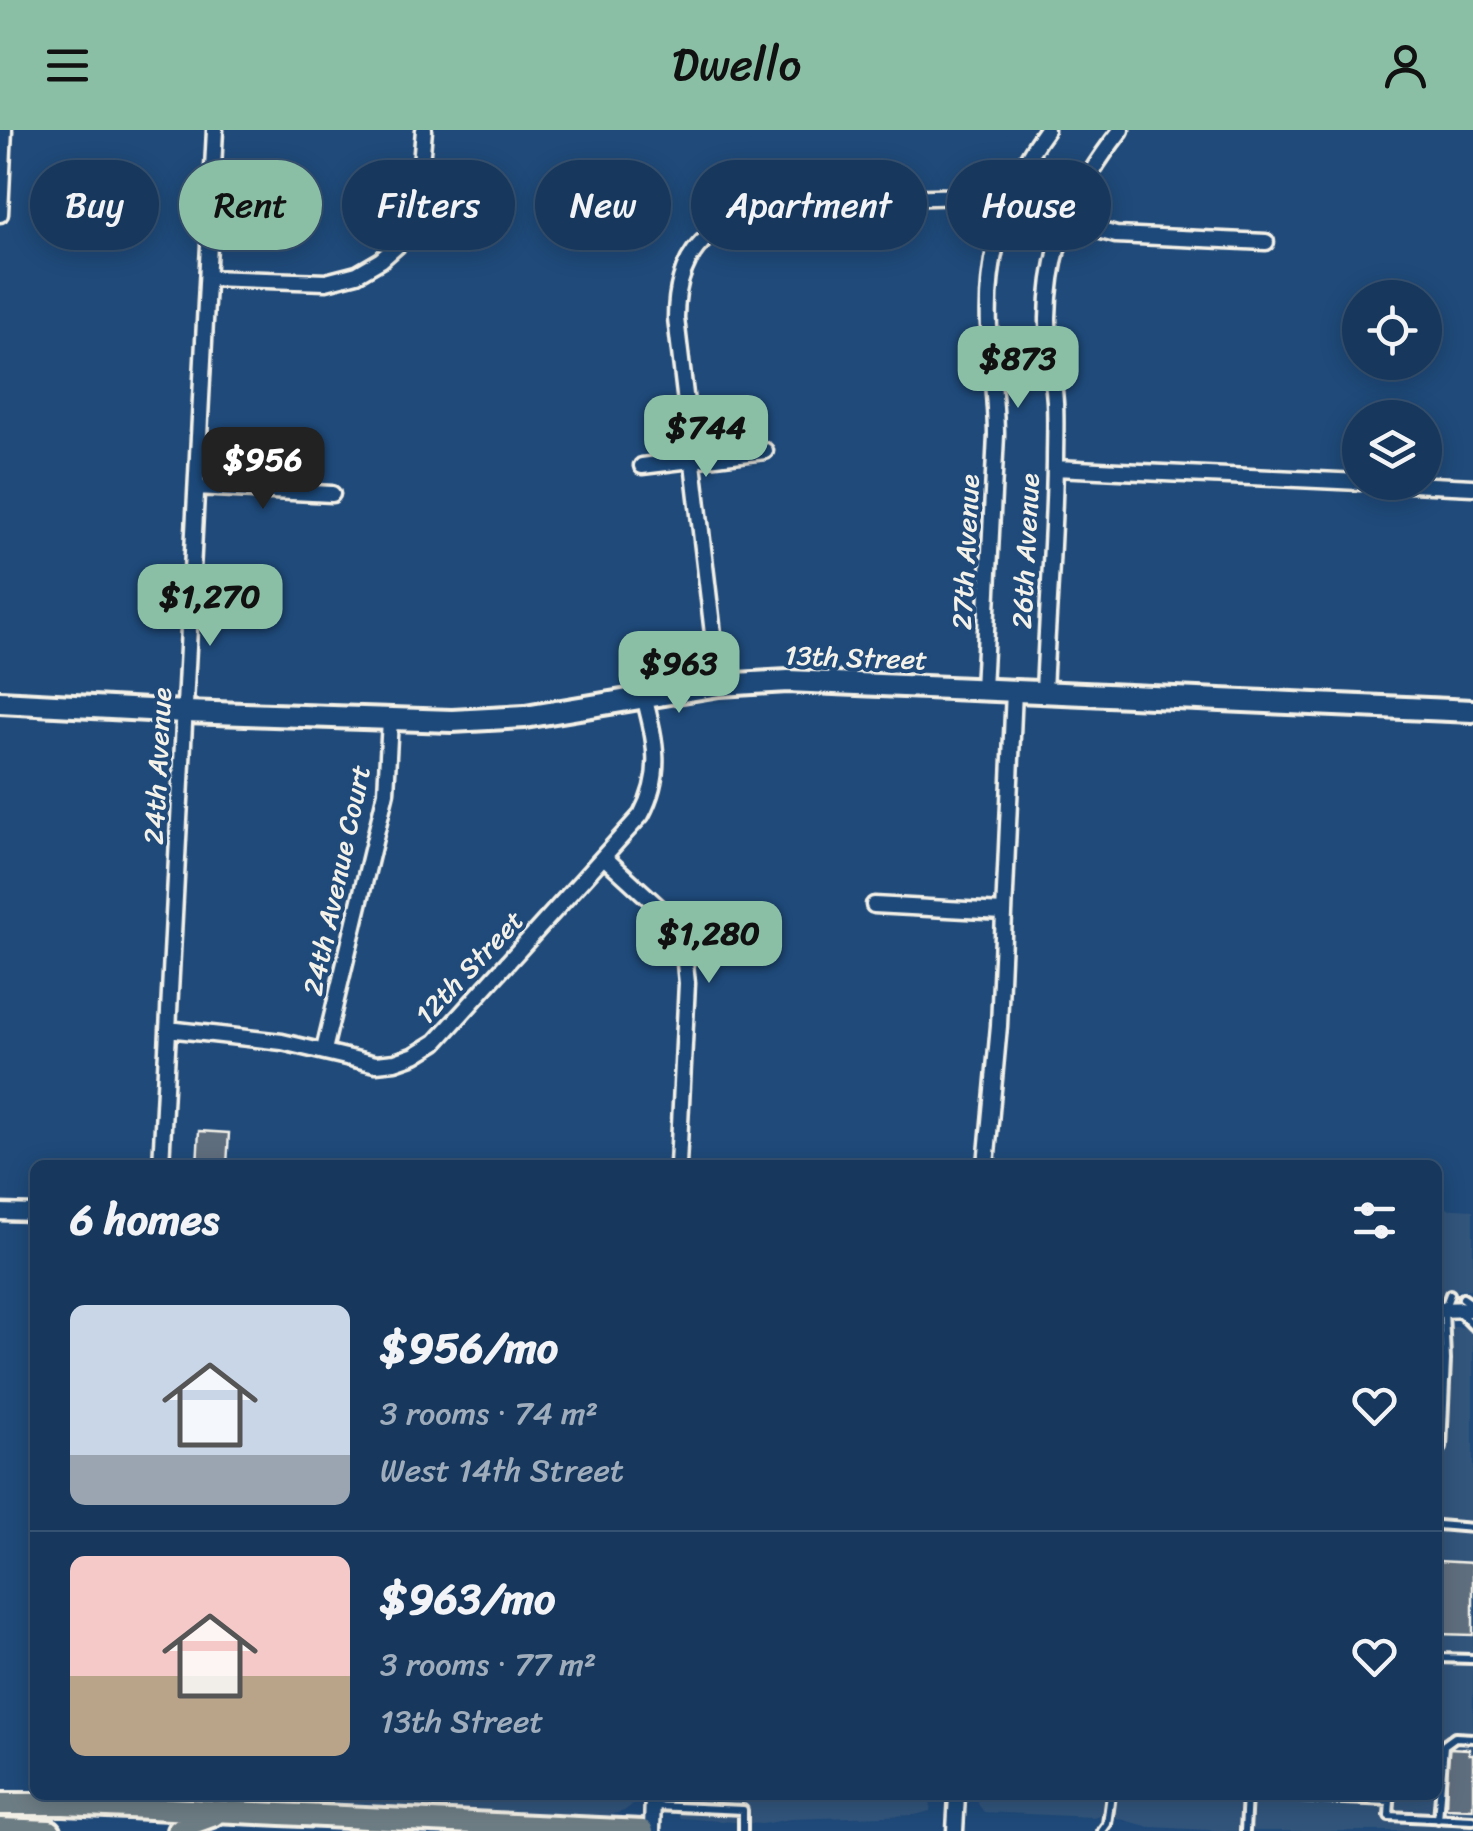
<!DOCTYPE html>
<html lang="en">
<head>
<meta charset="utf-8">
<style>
	body { margin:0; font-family:Sriracha,sans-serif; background:#244365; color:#f1f3f6; height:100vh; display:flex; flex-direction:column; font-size:38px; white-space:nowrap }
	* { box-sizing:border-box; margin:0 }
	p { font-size:32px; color:#9eacbb }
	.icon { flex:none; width:55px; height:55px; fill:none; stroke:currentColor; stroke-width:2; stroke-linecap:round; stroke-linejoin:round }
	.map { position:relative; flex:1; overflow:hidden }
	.drawer { position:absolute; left:30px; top:1030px; width:1412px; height:640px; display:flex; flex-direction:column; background:#17385c; border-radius:15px; box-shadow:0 5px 25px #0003,0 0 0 2px #365272 }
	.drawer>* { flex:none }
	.hud { position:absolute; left:30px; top:30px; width:1415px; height:90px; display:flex; gap:20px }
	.tools { position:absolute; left:1342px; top:150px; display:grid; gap:20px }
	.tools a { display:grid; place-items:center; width:100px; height:100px; border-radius:50%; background:#17385c; box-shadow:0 5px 25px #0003,0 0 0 2px #365272; font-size:50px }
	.price { position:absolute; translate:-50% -85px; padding:0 22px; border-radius:20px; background:#8abfa5; color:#111; font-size:32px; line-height:65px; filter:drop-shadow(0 2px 5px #0008) }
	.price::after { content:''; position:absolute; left:50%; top:60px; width:30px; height:22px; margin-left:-15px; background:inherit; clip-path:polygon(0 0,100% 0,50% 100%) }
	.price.current { background:#222; color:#fff }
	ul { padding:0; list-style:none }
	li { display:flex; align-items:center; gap:30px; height:250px; padding:0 40px }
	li+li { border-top:2px solid #365272 }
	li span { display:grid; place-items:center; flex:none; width:280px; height:200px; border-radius:15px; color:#555 }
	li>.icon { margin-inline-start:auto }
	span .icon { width:120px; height:120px; fill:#fffc; stroke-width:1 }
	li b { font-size:42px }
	h2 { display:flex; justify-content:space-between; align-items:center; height:120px; padding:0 40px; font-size:42px }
	.pill { padding:0 35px; border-radius:45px; background:#17385c; box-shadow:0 5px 25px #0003,0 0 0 2px #365272; font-size:35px; line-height:90px }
	.pill.current { background:#8abfa5; color:#111 }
	header { display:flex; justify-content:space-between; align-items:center; height:130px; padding:0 40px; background:#8abfa5; color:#111; font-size:45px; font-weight:600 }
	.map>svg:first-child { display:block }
	.built { fill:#32557b }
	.building { fill:#5e6e7e; stroke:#f4f1e8; stroke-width:2.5 }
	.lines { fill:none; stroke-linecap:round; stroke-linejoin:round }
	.lane-casing { stroke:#f4f1e8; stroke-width:14 }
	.street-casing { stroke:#f4f1e8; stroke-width:21 }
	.secondary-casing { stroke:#f4f1e8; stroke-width:28 }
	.primary-casing { stroke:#f4f1e8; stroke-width:28 }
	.lane { stroke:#1f4a7a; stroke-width:6 }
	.street { stroke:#1f4a7a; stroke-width:14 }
	.secondary { stroke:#1f4a7a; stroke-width:20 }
	.primary { stroke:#6d7d84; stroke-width:20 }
	.labels { text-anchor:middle; stroke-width:8; stroke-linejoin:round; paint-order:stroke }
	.street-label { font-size:28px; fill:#f4f1e8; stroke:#1f4a7a }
</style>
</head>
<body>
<header><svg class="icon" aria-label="menu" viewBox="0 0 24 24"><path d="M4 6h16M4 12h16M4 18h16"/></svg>Dwello<svg class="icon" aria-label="person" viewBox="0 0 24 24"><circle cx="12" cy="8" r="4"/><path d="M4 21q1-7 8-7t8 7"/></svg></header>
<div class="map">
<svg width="1473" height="1701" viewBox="0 0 1473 1701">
	<rect width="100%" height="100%" fill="#1f4a7a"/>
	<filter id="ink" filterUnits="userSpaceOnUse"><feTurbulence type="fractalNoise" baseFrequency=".01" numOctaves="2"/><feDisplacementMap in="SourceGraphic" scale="20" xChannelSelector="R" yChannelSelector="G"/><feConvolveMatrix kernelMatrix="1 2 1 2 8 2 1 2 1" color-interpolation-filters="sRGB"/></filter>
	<g filter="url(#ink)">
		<path class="built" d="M1438 1078 1473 1080V1159L1438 1162Z
			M1454 1197 1473 1198V1701H1227L1150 1697 1102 1684 1093 1687 984 1682 978 1674V1665H1438V1198Z
			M339 1665H636V1672L624 1681 595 1689 339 1672Z
			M671 1665H931L930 1681 915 1685 790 1689 762 1694 680 1688 671 1671Z"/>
		<path class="building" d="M199 1001 229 1003 227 1035H197Z
			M1438 1431 1473 1433V1505L1438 1504Z
			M1448 1618 1469 1619V1624H1473V1679L1446 1678Z"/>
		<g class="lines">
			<defs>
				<path id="lane" d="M1463 1168 1473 1175
					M1457 1180 1473 1196
					M1442 1318 1446 1230 1444 1180 1450 1164
					M1438 1395 1473 1398
					M1438 1528 1473 1529
					M1251 1665 1390 1671 1389 1686 1473 1690
					M655 1676 743 1680V1701
					M1438 1689 1444 1615 1455 1607 1473 1608
					M1102 1701 1107 1694 1111 1665
					M1245 1701 1247 1665"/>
				<path id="street" d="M0 84 4 0
					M1065 91 1116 105 1266 112
					M208 148 326 152 357 144 381 130 398 115 417 78 424 0
					M642 336 765 321
					M1055 338 1360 352
					M1369 352 1473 357
					M197 357 332 364
					M719 555 676 188C676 157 684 125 710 105 736 84 913 64 951 67 969 68 987 74 1004 79
					M983 559 996 305C996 269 990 233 989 197 986 129 1005 55 1046 0
					M1044 563C1047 486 1054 410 1055 333 1055 313 1056 292 1055 272 1053 244 1048 216 1048 188 1049 112 1075 59 1121 0
					M604 727 666 784 676 796 683 814 687 853 678 1035
					M874 775 1003 782
					M168 899 282 912 376 934 395 932 415 925 436 912 641 685C664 642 655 610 644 566
					M324 920 386 662 390 590
					M161 1035 215 0
					M986 1035 999 896 1014 561
					M0 1082 35 1083
					M1438 1180 1473 1179
					M652 1701 653 1665
					M955 1701 957 1665"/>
				<path id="secondary" d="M0 572 185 582 452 591 525 587 719 555 788 551 1473 581"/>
				<path id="primary" d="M0 1674H64L643 1701
					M0 1699 50 1701
					M178 1701 184 1696 214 1685"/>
			</defs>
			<use href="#lane" class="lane-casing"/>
			<use href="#street" class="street-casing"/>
			<use href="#secondary" class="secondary-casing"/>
			<use href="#primary" class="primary-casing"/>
			<use href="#lane" class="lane"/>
			<use href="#street" class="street"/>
			<use href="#secondary" class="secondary"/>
			<use href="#primary" class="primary"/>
		</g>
	</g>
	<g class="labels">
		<g class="street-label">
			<text transform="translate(1025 421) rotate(-87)" y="10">26th Avenue</text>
			<text transform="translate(965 422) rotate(-87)" y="10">27th Avenue</text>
			<text transform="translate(856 527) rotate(2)" y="10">13th Street</text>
			<text transform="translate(157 636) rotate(-87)" y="10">24th Avenue</text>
			<text transform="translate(336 750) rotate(-78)" y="10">24th Avenue Court</text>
			<text transform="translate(469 837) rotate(-47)" y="10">12th Street</text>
		</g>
	</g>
</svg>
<div class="tools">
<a><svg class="icon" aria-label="locate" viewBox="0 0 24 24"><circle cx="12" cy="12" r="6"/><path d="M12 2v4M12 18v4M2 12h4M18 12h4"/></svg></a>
<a><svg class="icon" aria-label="layers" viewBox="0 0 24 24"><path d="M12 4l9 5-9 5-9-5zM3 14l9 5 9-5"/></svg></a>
</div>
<b class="price" style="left:1018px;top:281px">$873</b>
<b class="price" style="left:706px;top:350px">$744</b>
<b class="price current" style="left:263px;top:382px">$956</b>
<b class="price" style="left:210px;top:519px">$1,270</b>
<b class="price" style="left:679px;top:586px">$963</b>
<b class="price" style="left:709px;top:856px">$1,280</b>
<div class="hud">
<a class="pill">Buy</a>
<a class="pill current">Rent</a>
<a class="pill">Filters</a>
<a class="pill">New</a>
<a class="pill">Apartment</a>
<a class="pill">House</a>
</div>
<section class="drawer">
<h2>6 homes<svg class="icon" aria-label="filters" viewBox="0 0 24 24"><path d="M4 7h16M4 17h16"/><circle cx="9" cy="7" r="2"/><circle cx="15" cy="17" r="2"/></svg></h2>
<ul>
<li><span style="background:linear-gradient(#c9d6e8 75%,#9aa5b1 0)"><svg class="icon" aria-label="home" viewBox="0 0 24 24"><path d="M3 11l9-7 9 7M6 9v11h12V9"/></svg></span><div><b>$956/mo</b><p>3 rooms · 74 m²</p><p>West 14th Street</p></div><svg class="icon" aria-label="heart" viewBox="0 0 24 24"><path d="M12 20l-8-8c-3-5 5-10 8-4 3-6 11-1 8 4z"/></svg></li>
<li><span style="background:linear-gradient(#f6c9c9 60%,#b9a48a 0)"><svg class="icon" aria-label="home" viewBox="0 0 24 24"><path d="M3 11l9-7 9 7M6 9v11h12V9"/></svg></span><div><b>$963/mo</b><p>3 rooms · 77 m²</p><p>13th Street</p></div><svg class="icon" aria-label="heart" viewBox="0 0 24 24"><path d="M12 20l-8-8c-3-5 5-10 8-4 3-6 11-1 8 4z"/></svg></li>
</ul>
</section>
</div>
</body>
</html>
